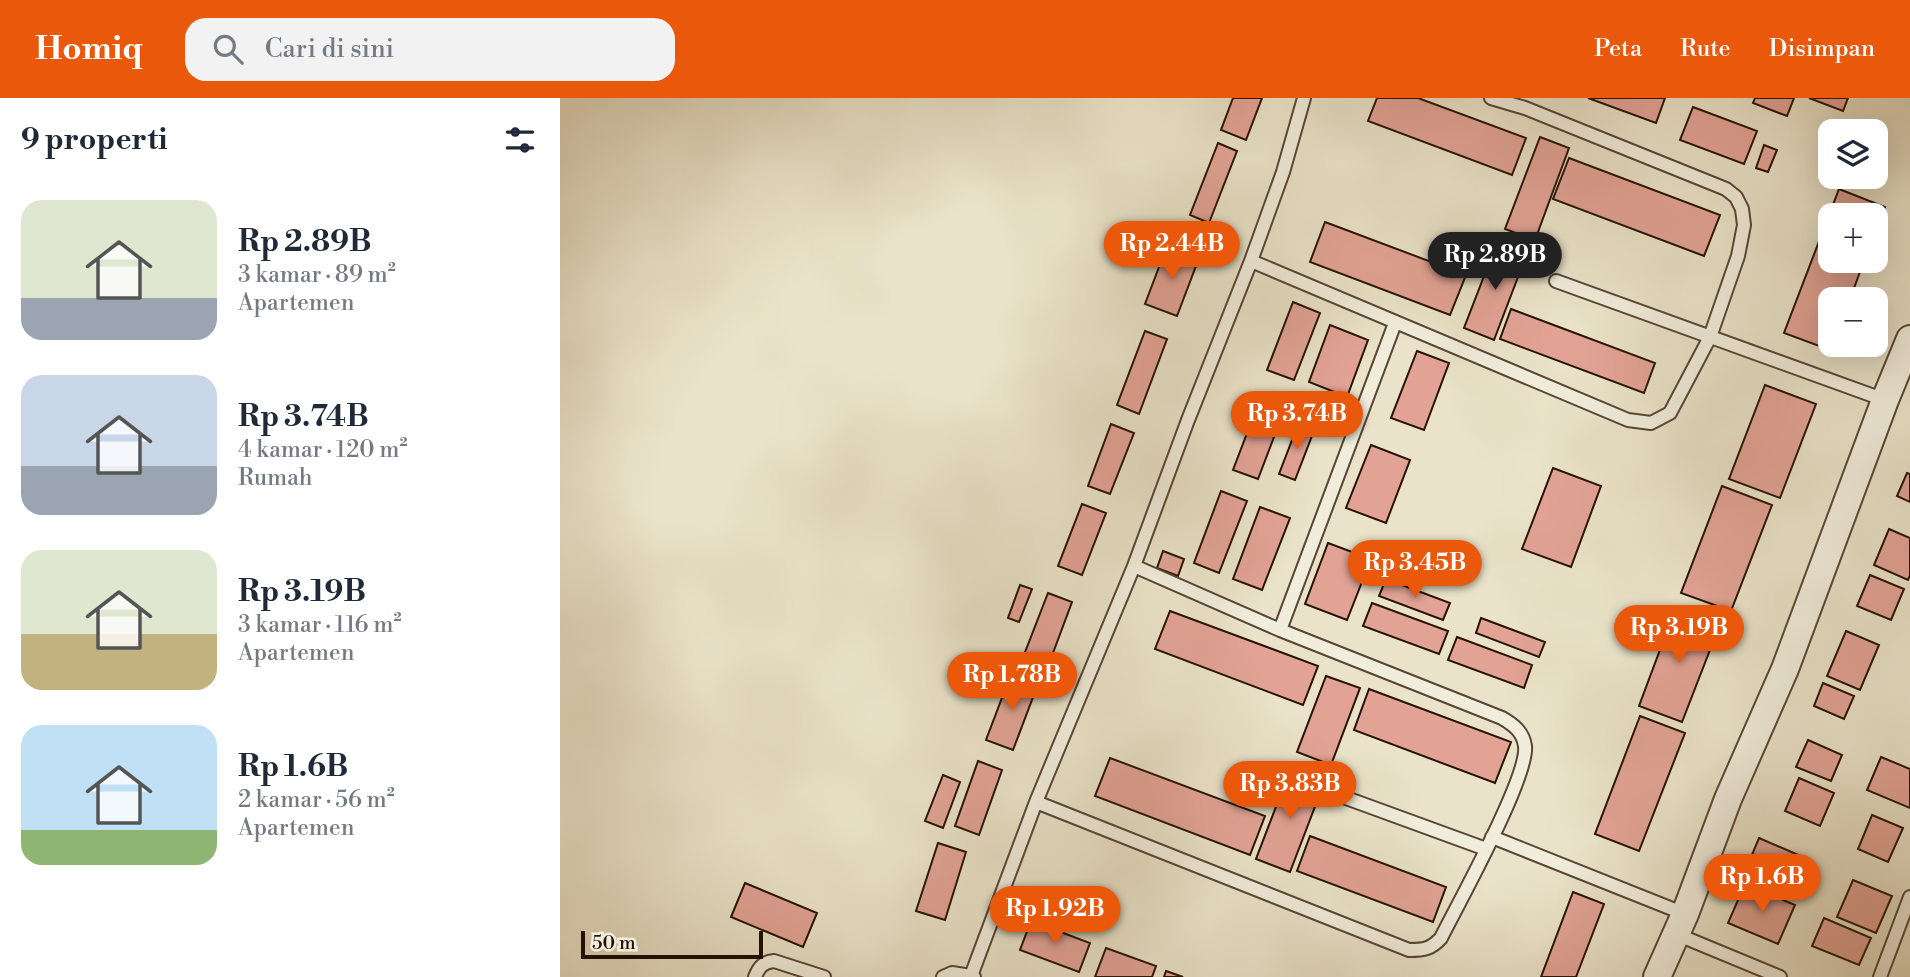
<!DOCTYPE html>
<html lang="id">
<head>
<meta charset="utf-8">
<style>
	body { margin:0; font-family:"Libre Bodoni",serif; background:#f2f2f3; color:#1f2937; height:100vh; display:flex; flex-direction:column; font-size:26px; white-space:nowrap }
	* { box-sizing:border-box; margin:0 }
	p { font-size:23px; color:#747a83 }
	.icon { flex:none; width:38px; height:38px; fill:none; stroke:currentColor; stroke-width:2; stroke-linecap:round; stroke-linejoin:round }
	.map { position:relative; flex:1; overflow:hidden }
	.panel { display:flex; flex-direction:column; background:#fff; width:560px }
	.panel>* { flex:none }
	.controls { position:absolute; left:1258px; top:21px; display:grid; gap:14px }
	.controls a { display:grid; place-items:center; width:70px; height:70px; border-radius:14px; background:#fff; box-shadow:0 7px 28px #0002; font-size:35px }
	.scale { position:absolute; left:21px; bottom:18px; width:182px; box-sizing:border-box; padding-left:7px; border:4px solid #261205; border-top:0; font-size:19px; line-height:24px; white-space:nowrap; color:#261205; -webkit-text-stroke:5px #f1eddc; paint-order:stroke }
	.price { position:absolute; translate:-50% -60px; padding:0 16px; border-radius:24px; background:#ea580c; color:#fff; font-size:23px; line-height:46px; filter:drop-shadow(0 2px 4px #0008) }
	.price::after { content:''; position:absolute; left:50%; top:42px; width:21px; height:16px; margin-left:-10px; background:inherit; clip-path:polygon(0 0,100% 0,50% 100%) }
	.price.selected { background:#222; color:#fff }
	ul { padding:0; list-style:none }
	li { display:flex; align-items:center; gap:21px; height:175px; padding:0 21px }
	li span { display:grid; place-items:center; flex:none; width:196px; height:140px; border-radius:21px; color:#555 }
	li>.icon { margin-inline-start:auto }
	span .icon { width:84px; height:84px; fill:#fffc; stroke-width:1 }
	li b { font-size:30px }
	h2 { display:flex; justify-content:space-between; align-items:center; height:84px; padding:0 21px; font-size:30px }
	header { display:flex; align-items:center; gap:42px; box-sizing:border-box; height:98px; padding:0 35px; background:#ea580c; color:#fff }
	header strong { font-size:33px }
	nav { display:flex; gap:38px; margin-inline-start:auto; font-size:24px }
	.search { width:490px; height:63px; background:#f2f2f3; display:flex; align-items:center; gap:18px; box-sizing:border-box; padding:0 24px; border-radius:21px; color:#747a83; font-size:26px }
	main { display:flex; flex:1; min-height:0 }
	.map>svg:first-child { display:block }
	.building { fill:#e2a395; stroke:#261205; stroke-width:2 }
	.lines { fill:none; stroke-linecap:round; stroke-linejoin:round }
	.service-casing { stroke:#574636; stroke-width:16 }
	.minor-casing { stroke:#574636; stroke-width:30 }
	.service { stroke:#f1eddc; stroke-width:12 }
	.minor { stroke:#f1eddc; stroke-width:26 }
</style>
</head>
<body>
<header>
<strong>Homiq</strong>
<div class="search"><svg class="icon" aria-label="search" viewBox="0 0 24 24"><circle cx="10" cy="10" r="6"/><path d="M15 15l6 6"/></svg>Cari di sini</div>
<nav><a>Peta</a><a>Rute</a><a>Disimpan</a></nav>
</header>
<main>
<section class="panel">
<h2>9 properti<svg class="icon" aria-label="filters" viewBox="0 0 24 24"><path d="M4 7h16M4 17h16"/><circle cx="9" cy="7" r="2"/><circle cx="15" cy="17" r="2"/></svg></h2>
<ul>
<li><span style="background:linear-gradient(#dfe7d0 70%,#9aa5b1 0)"><svg class="icon" aria-label="home" viewBox="0 0 24 24"><path d="M3 11l9-7 9 7M6 9v11h12V9"/></svg></span><div><b>Rp 2.89B</b><p>3 kamar · 89 m²</p><p>Apartemen</p></div></li>
<li><span style="background:linear-gradient(#c9d6e8 65%,#9aa5b1 0)"><svg class="icon" aria-label="home" viewBox="0 0 24 24"><path d="M3 11l9-7 9 7M6 9v11h12V9"/></svg></span><div><b>Rp 3.74B</b><p>4 kamar · 120 m²</p><p>Rumah</p></div></li>
<li><span style="background:linear-gradient(#dfe7d0 60%,#c2b280 0)"><svg class="icon" aria-label="home" viewBox="0 0 24 24"><path d="M3 11l9-7 9 7M6 9v11h12V9"/></svg></span><div><b>Rp 3.19B</b><p>3 kamar · 116 m²</p><p>Apartemen</p></div></li>
<li><span style="background:linear-gradient(#bfe0f5 75%,#8fb573 0)"><svg class="icon" aria-label="home" viewBox="0 0 24 24"><path d="M3 11l9-7 9 7M6 9v11h12V9"/></svg></span><div><b>Rp 1.6B</b><p>2 kamar · 56 m²</p><p>Apartemen</p></div></li>
</ul>
</section>
<div class="map">
<svg width="1350" height="879" viewBox="0 0 1350 879">
	<rect width="100%" height="100%" fill="#eae3c9"/>
	<filter id="stains"><feTurbulence type="fractalNoise" baseFrequency=".00286" numOctaves="4"/><feColorMatrix values="0 0 0 0 .2 0 0 0 0 .09 0 0 0 0 .02 0 0 0 .5 -.17"/></filter>
	<radialGradient id="worn" r=".72"><stop offset=".6" stop-color="#630" stop-opacity="0"/><stop offset="1" stop-color="#630" stop-opacity=".3"/></radialGradient>
	<path class="building" d="M673 0H702L686 42 661 32Z
		M817 0H858L966 40 952 77 808 23Z
		M1028 0H1105L1096 25Z
		M1195 0H1234L1227 18 1193 5Z
		M1249 0H1288L1283 13Z
		M1133 9 1197 33 1184 66 1120 42Z
		M980 39 1009 50 975 142 945 131Z
		M658 45 677 53 649 125 630 117Z
		M1204 47 1217 52 1208 74 1196 70Z
		M1009 60 1160 117 1144 158 993 101Z
		M1279 91 1325 109 1316 133V117H1270V163H1304L1290 201H1270V247H1272L1270 252 1224 235Z
		M765 124 906 177 890 217 750 164Z
		M936 147 966 158 934 242 904 230Z
		M607 148 639 160 617 218 585 206Z
		M733 204 760 215 734 282 707 272Z
		M951 211 1095 265 1084 295 940 241Z
		M770 227 808 242 787 299 749 284Z
		M585 233 607 241 579 316 557 307Z
		M857 253 889 265 864 332 831 320Z
		M1205 287 1256 306 1220 400 1169 381Z
		M697 309 722 318 698 381 673 372Z
		M739 324 755 330 735 382 719 376Z
		M551 326 574 335 550 396 528 388Z
		M811 347 850 362 826 425 786 410Z
		M993 370 1041 388 1011 469 962 451Z
		M1347 375 1350 376V404L1337 398Z
		M1162 388 1212 407 1171 513 1121 495Z
		M661 393 687 403 659 475 634 465Z
		M522 406 546 415 522 477 498 468Z
		M700 409 730 420 702 492 673 481Z
		M1329 431 1350 440V477L1348 482 1314 467Z
		M768 445 811 461 787 522 745 506Z
		M603 453 624 461 618 478 597 470Z
		M1310 477 1344 491 1331 522 1297 508Z
		M826 481 890 505 883 522 819 498Z
		M460 487 472 491 459 524 448 520Z
		M488 495 512 504 487 571 462 562Z
		M812 505 888 533 879 556 803 528Z
		M1116 509 1160 526 1122 624 1079 608Z
		M610 513 758 568 743 607 595 551Z
		M921 520 985 544 979 559 916 535Z
		M1286 533 1319 547 1300 592 1267 578Z
		M897 539 972 567 964 590 888 562Z
		M451 576 478 586 453 652 426 642Z
		M766 578 800 590 771 667 737 654Z
		M1263 585 1294 598 1284 621 1254 608Z
		M809 591 951 644 935 685 794 632Z
		M1080 618 1125 635 1079 753 1035 736Z
		M1248 642 1282 657 1271 683 1236 669Z
		M1321 659 1350 671V710L1307 692Z
		M550 660 705 718 690 757 535 698Z
		M418 663 442 672 419 737 395 728Z
		M730 672 764 685 730 774 696 761Z
		M383 677 400 684 383 730 365 723Z
		M1239 680 1274 695 1260 728 1225 713Z
		M1312 717 1343 730 1328 764 1298 751Z
		M750 738 886 789 873 824 737 773Z
		M1199 740 1243 759 1230 789 1186 771Z
		M378 745 406 754 385 822 356 813Z
		M1293 782 1332 798 1316 835 1277 819Z
		M185 785 257 815 243 849 171 819Z
		M1185 786 1235 807 1218 846 1168 825Z
		M1013 794 1044 806 1016 879H981Z
		M1264 820 1311 840 1299 867 1252 848Z
		M471 823 530 845 519 874 460 852Z
		M546 850 596 868 592 879H535Z
		M606 873 623 879H604Z"/>
	<g class="lines">
		<defs>
			<path id="service" d="M691 163 1068 322 1091 325 1110 315 1150 239 1178 158 1184 127 1182 111 1176 99 1166 91 965 10 931 0
				M996 183 1325 302
				M720 532 835 225
				M778 697 926 751
				M476 704 849 852C864 852 871 851 881 840 898 806 969 678 965 648 963 634 954 627 942 620L720 532 574 468
				M932 739 1125 816
				M1116 836 1220 879
				M195 879C199 869 203 864 214 863L264 879
				M383 879 392 875 411 878
				M414 879 411 878 476 704 574 468 628 322 691 163 723 74 744 0
				M1320 879 1350 799"/>
			<path id="minor" d="M1097 879 1125 816 1168 701 1225 571 1325 302 1350 241"/>
		</defs>
		<use href="#service" class="service-casing"/>
		<use href="#minor" class="minor-casing"/>
		<use href="#service" class="service"/>
		<use href="#minor" class="minor"/>
	</g>
	<rect width="100%" height="100%" filter="url(#stains)"/>
	<rect width="100%" height="100%" fill="url(#worn)"/>
</svg>
<div class="controls">
<a><svg class="icon" aria-label="layers" viewBox="0 0 24 24"><path d="M12 4l9 5-9 5-9-5zM3 14l9 5 9-5"/></svg></a>
<a>+</a>
<a>−</a>
</div>
<div class="scale">50 m</div>
<b class="price" style="left:612px;top:183px">Rp 2.44B</b>
<b class="price selected" style="left:935px;top:194px">Rp 2.89B</b>
<b class="price" style="left:737px;top:353px">Rp 3.74B</b>
<b class="price" style="left:855px;top:502px">Rp 3.45B</b>
<b class="price" style="left:1119px;top:567px">Rp 3.19B</b>
<b class="price" style="left:452px;top:614px">Rp 1.78B</b>
<b class="price" style="left:730px;top:723px">Rp 3.83B</b>
<b class="price" style="left:1202px;top:816px">Rp 1.6B</b>
<b class="price" style="left:495px;top:848px">Rp 1.92B</b>
</div>
</main>
</body>
</html>
